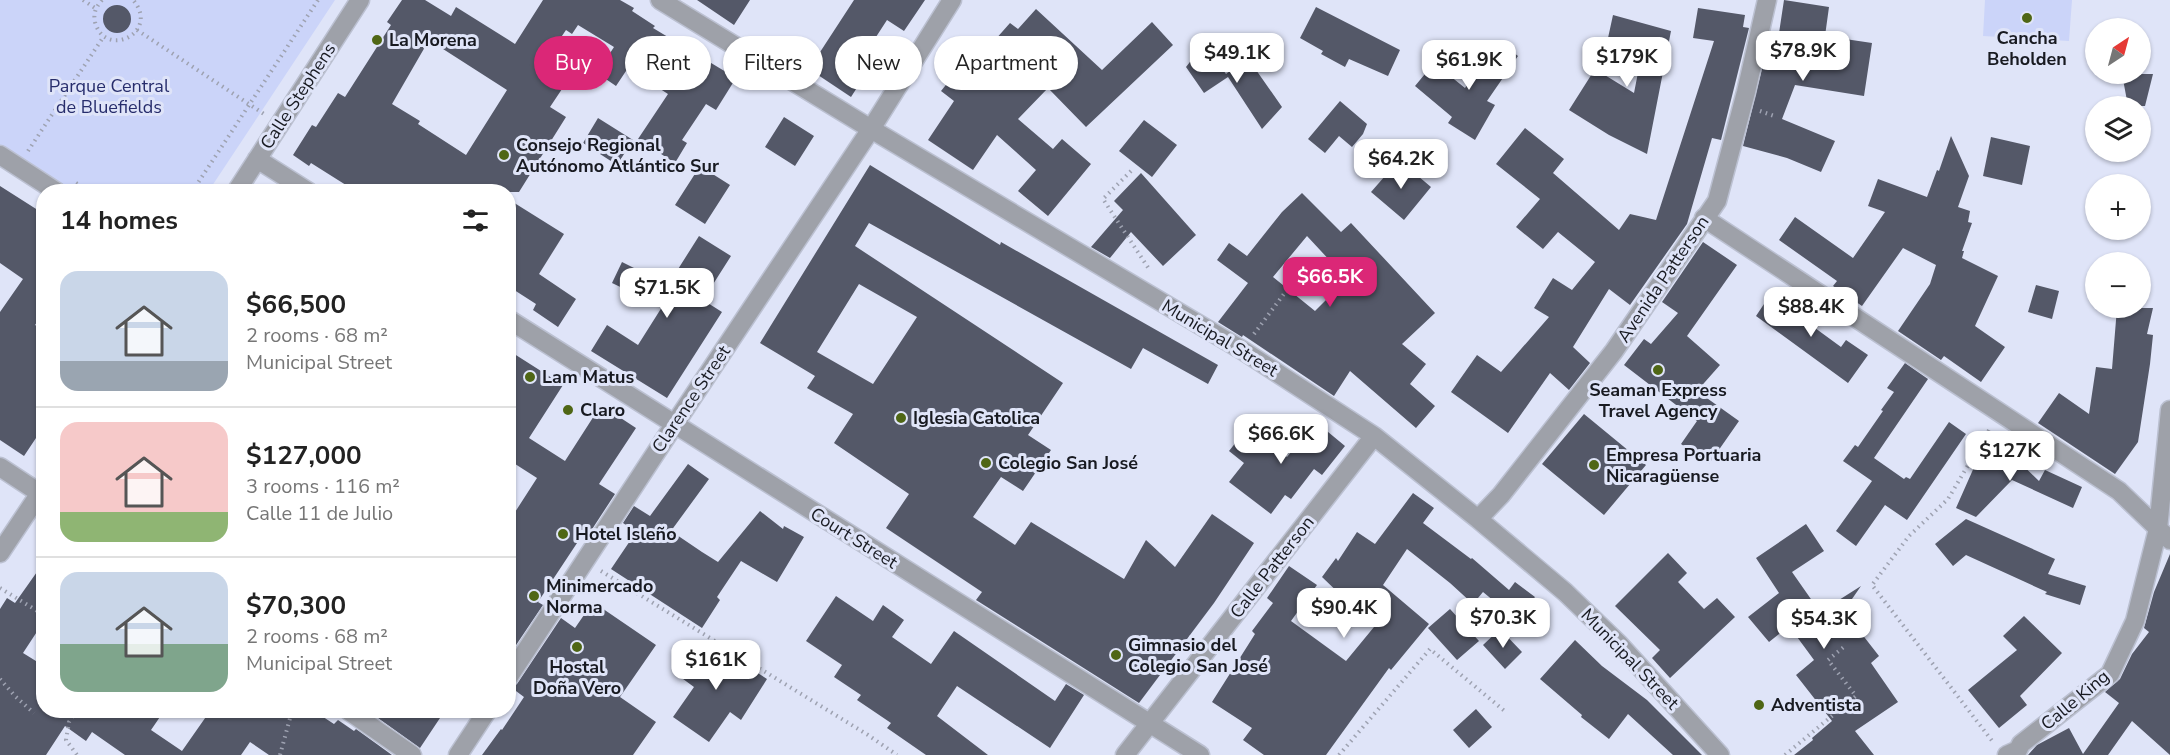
<!DOCTYPE html>
<html lang="en">
<head>
<meta charset="utf-8">
<style>
	body { margin:0; font-family:"Nunito Sans",sans-serif; background:#f2f2f2; color:#222; height:100vh; display:flex; flex-direction:column; font-size:22px; white-space:nowrap }
	* { box-sizing:border-box; margin:0 }
	p { font-size:20px; color:#767676 }
	.icon { flex:none; width:33px; height:33px; fill:none; stroke:currentColor; stroke-width:2; stroke-linecap:round; stroke-linejoin:round }
	.map { position:relative; flex:1; overflow:hidden }
	.sheet { position:absolute; left:36px; top:184px; width:480px; height:534px; display:flex; flex-direction:column; background:#fff; border-radius:24px; box-shadow:0 2px 4px #0004 }
	.sheet>* { flex:none }
	.top-card { position:absolute; left:534px; top:36px; width:570px; height:54px; display:flex; gap:12px }
	.needle { width:39px; rotate:36deg }
	.buttons { position:absolute; left:2085px; top:18px; display:grid; gap:12px }
	.buttons a { display:grid; place-items:center; width:66px; height:66px; border-radius:50%; background:#fff; box-shadow:0 2px 4px #0004; font-size:30px }
	.price { position:absolute; translate:-50% -51px; padding:0 14px; border-radius:12px; background:#fff; color:#222; font-size:20px; line-height:39px; filter:drop-shadow(0 2px 3px #0008) }
	.price::after { content:''; position:absolute; left:50%; top:36px; width:18px; height:14px; margin-left:-9px; background:inherit; clip-path:polygon(0 0,100% 0,50% 100%) }
	.price.active { background:#db2777; color:#fff }
	ul { padding:0; list-style:none }
	li { display:flex; align-items:center; gap:18px; height:150px; padding:0 24px }
	li+li { border-top:2px solid #e0e0e0 }
	li span { display:grid; place-items:center; flex:none; width:168px; height:120px; border-radius:18px; color:#555 }
	li>.icon { margin-inline-start:auto }
	span .icon { width:72px; height:72px; fill:#fffc; stroke-width:1 }
	li b { font-size:26px }
	h2 { display:flex; justify-content:space-between; align-items:center; height:72px; padding:0 24px; font-size:26px }
	.pill { padding:0 21px; border-radius:27px; background:#fff; box-shadow:0 2px 4px #0004; font-size:21px; line-height:54px }
	.pill.active { background:#db2777; color:#fff }
	.map>svg:first-child { display:block }
	.green { fill:#cbd4f9 }
	.building { fill:#545868; fill-rule:evenodd }
	.lines { fill:none; stroke-linecap:round; stroke-linejoin:round }
	.minor-casing { stroke:#bbc0d1; stroke-width:21 }
	.path { stroke:#9ea2b1; stroke-width:4; stroke-dasharray:1.5 4.5; stroke-linecap:butt }
	.minor { stroke:#9ea1a9; stroke-width:18 }
	.poi-dot { fill:#4f6615; stroke:#dfe4f8; stroke-width:2 }
	.labels { text-anchor:middle; stroke-width:6; stroke-linejoin:round; paint-order:stroke }
	.poi-label { font-size:18px; font-weight:bold; fill:#181a21; stroke:#dfe4f8; text-anchor:start }
	.park-label { font-size:18px; fill:#272d6c; stroke:#dfe4f8 }
	.street-label { font-size:18px; fill:#181a21; stroke:#dfe4f8 }
</style>
</head>
<body>
<div class="map">
<svg width="2170" height="755" viewBox="0 0 2170 755">
	<rect width="100%" height="100%" fill="#dfe4f8"/>
	<path class="green" d="M0 0H335L208 192H65L0 149Z
		M1985 0H2072L2069 41 1983 36Z"/>
	<path class="building" d="M402 0H425L451 16 456 7 515 44 543 0H620L634 8 632 11 655 26 653 28 736 78 716 110 706 104 682 140 687 143 675 163 638 139 668 94 628 68 616 86 597 73 614 47 578 25 572 34 566 30 543 64 568 80 550 107 566 117 519 192H357L311 163 309 166 293 155 312 125 316 127 338 93 345 97 391 25 387 22ZM429 40 507 90 466 155 418 124 420 121 392 104Z
		M697 0H750L734 25Z
		M854 0H925L904 31 887 20 863 57 873 63 851 97 809 69Z
		M1784 0 1829 7 1825 36 1872 43 1864 96 1795 85 1782 119 1835 141 1821 172 1787 158 1743 146 1771 32 1779 33Z
		M103 19a14 14 0 1 1 28 0a14 14 0 1 1-28 0Z
		M1316 7 1400 50 1388 76 1349 59 1345 67 1321 54 1323 51 1300 38Z
		M1698 8 1745 15 1743 27 1749 28 1721 140 1712 138 1687 224 1630 305 1609 289 1573 347 1590 363 1569 390 1550 373 1508 433 1451 392 1477 355 1501 372 1549 317 1534 308 1553 278 1572 290 1595 262 1558 232 1543 249 1516 227 1540 199 1496 164 1525 128 1564 159 1553 173 1619 230 1630 214 1656 220 1714 41 1693 38Z
		M1036 9 1102 70 1152 22 1173 45 1086 127 1048 88 1018 119 1053 149 1062 139 1091 164 1048 216 1018 191 1036 170 997 135 973 170 928 140 954 101 941 91 957 71 963 76 1010 23 1018 29Z
		M1613 15 1671 31 1647 154 1609 135 1569 110 1595 69 1634 93 1643 47 1608 38Z
		M1498 41 1518 56 1487 101 1495 105 1475 140 1448 123 1452 117 1415 86 1434 63 1465 88Z
		M1204 44 1226 74 1247 57 1282 107 1262 129 1228 77 1204 93 1186 67Z
		M2122 74H2153L2145 106H2128Z
		M1340 101 1367 124 1363 134 1352 147 1339 136 1325 153 1308 139Z
		M784 117 814 136 795 166 765 147Z
		M598 118 633 140 617 165 583 143Z
		M1144 120 1177 145 1152 177 1119 151Z
		M1951 136 1969 176 1958 207 1970 211 1968 222 1972 223 1962 251H1964L1962 258 1998 276 1975 326 2005 347 1981 382 1944 356 1941 360 1898 331 1930 284 1936 265 1903 248 1862 306 1833 286 1837 281 1779 240 1795 217 1853 258 1885 212 1868 206 1878 179 1927 197 1937 170 1939 171Z
		M1991 137 2030 146 2022 185 1983 176Z
		M1399 160 1431 187 1404 220 1371 192Z
		M870 165 1000 245 1001 242 1218 365 1208 384 1143 348 1131 369 869 223 855 246 1063 383 1028 435 1051 450 1023 491 1001 477 973 517 1015 545 1031 522 1124 579 1146 540 1175 567 1212 514 1254 543 1214 603 1139 703 976 600 982 592 886 528 909 494 834 443 853 414 807 388 815 376 760 343ZM859 284 917 317 873 384 817 352Z
		M700 166 730 185 705 224 675 205Z
		M1141 173 1196 235 1163 266 1131 232 1110 258 1091 247 1123 210 1114 201Z
		M0 186 44 214V312L35 325 44 330V426L24 456 0 440V312L23 279 0 263Z
		M1302 193 1341 232 1351 223 1435 313 1402 344 1426 364 1410 384 1435 406 1416 428 1350 371 1334 396 1243 335 1242 337 1218 322 1248 283 1217 260 1229 243 1247 256 1282 212ZM1307 236 1347 279 1315 311 1273 277Z
		M508 199 564 234 539 274 576 299 558 327 533 310 536 304 508 286Z
		M699 236 731 256 703 300 722 312 667 398 591 351 607 325 638 345 662 307 612 283 622 262 668 285Z
		M1703 242 1737 265 1687 336 1720 365 1697 391 1739 421 1709 464 1681 444 1697 421 1624 365 1644 339 1651 344 1678 313 1662 302Z
		M2036 285 2059 291 2052 319 2028 312Z
		M1774 289 1793 302 1789 309 1841 347 1846 340 1868 355 1848 383 1756 316Z
		M2117 308H2153L2147 334 2153 335 2150 364 2138 442 2115 474 2038 423 2059 393 2089 414 2096 367 2112 369Z
		M508 350 563 385 529 438 565 461 601 405 636 428 599 484 615 494 585 540 581 537 538 602 543 605 508 657V523L537 478 512 462 508 468Z
		M1905 363 1928 379 1874 458 1904 479 1906 477 1910 479 1949 422 1966 434 1907 520 1885 505 1856 546 1836 531 1872 481 1843 461 1855 445 1858 447 1883 411 1881 410 1894 392 1887 388Z
		M1584 414 1646 465 1604 515 1542 464Z
		M1316 422 1345 446 1322 475 1314 469 1291 499 1285 495 1271 514 1229 482 1244 463 1229 451 1248 427 1287 457Z
		M2003 446 2039 481 2045 470 2082 487 2073 508 2012 480 1976 517 1956 508 1983 447 1994 454Z
		M688 464 709 479 671 531 702 552 718 562 760 511 783 529 784 526 804 537 777 582 741 561 717 597 720 600 702 628 611 569 636 532 623 523 634 506 650 516Z
		M1413 493 1434 508 1423 523 1471 559 1472 558 1509 590 1515 582 1535 597 1517 620 1483 592 1473 604 1450 583 1407 549 1383 585 1429 624 1391 670 1389 668 1326 755H1264L1243 740 1252 728 1212 702 1255 634 1252 631 1273 603 1267 598 1289 566 1317 585 1291 621 1346 661 1374 627 1322 577 1336 558 1338 561 1357 532 1375 544Z
		M1966 519 2055 559 2048 574 2086 586 2080 605 2045 594 2047 592 1966 555 1953 566 1935 544Z
		M1806 524 1824 551 1792 572 1820 612 1861 586 1834 625 1847 615 1879 656 1871 663 1898 702 1855 731 1874 755H1794L1813 740 1812 738 1832 721 1796 675 1814 660 1789 626 1769 642 1748 617 1779 593 1756 558Z
		M1668 553 1687 573 1678 582 1704 609 1717 598 1735 617 1670 678 1652 658 1660 650 1615 606Z
		M2170 554V755L2132 721 2108 755H2028L2037 745 2069 728 2083 754 2119 703 2105 692 2120 679 2132 654 2149 632 2144 628 2154 592Z
		M44 562V621L23 653 44 666V711H164L151 730 182 751 210 711H314L334 724 338 720 354 731 356 729 392 755H269L250 742 241 755H125L92 732 86 741 65 726 46 755H0V609L7 598 15 603Z
		M836 596 873 621 883 605 904 620 892 637 931 664 954 631 1055 701 1066 684 1084 695 1050 748 957 686 937 716 988 755H926L887 728 891 723 857 700 861 695 834 677 842 665 806 641Z
		M593 602 656 645 620 697 656 722 633 755H482L501 729 502 730 524 697 512 688 517 684 561 618 575 628Z
		M1450 609 1479 641 1457 660 1428 628Z
		M2024 616 2062 653 2020 696 2027 705 1999 728 1968 690 2017 650 2003 636Z
		M1500 629 1522 652 1505 669 1483 645Z
		M703 640 735 662 736 659 767 679 741 720 730 712 709 742 673 717 694 687 679 676Z
		M1575 640 1602 666 1647 700 1702 755H1673L1628 714 1609 739 1581 717 1582 715 1540 679Z
		M1476 709 1492 727 1469 748 1453 730Z
		M383 711H430L440 718 420 748 378 718Z"/>
	<g class="lines">
		<defs>
			<path id="minor" d="M660 0 871 129 1242 350 1374 436 1478 519 1565 592 1619 644 1720 755
				M0 155 57 192
				M257 159 309 192
				M236 192 360 0
				M1704 218 2119 491 2170 540
				M508 319 1200 755
				M0 467 44 496
				M1478 519 1501 495 1614 351 1717 201 1746 92 1767 0
				M0 553 44 487
				M508 678 674 425 871 129 952 0
				M349 711 412 755
				M458 755 487 711
				M1125 755 1374 436
				M2007 755 2018 750 2021 744 2110 674 2135 621 2158 529 2170 410"/>
		</defs>
		<use href="#minor" class="minor-casing"/>
		<path class="path" d="M83 0 95 8
			M102 0C96 7 93 13 95 22 105 60 161 32 133 0
			M137 30 264 114
			M1760 111 1777 117
			M28 151 104 36
			M1131 171 1103 199 1149 269
			M76 183 90 192
			M192 192 318 0
			M1254 334 1307 263
			M1989 430 1948 499 1909 536 1872 585 1993 742
			M601 571 868 735 897 755
			M0 588 44 615
			M0 679 15 696 34 713
			M76 711 69 722 66 740 77 755
			M280 755 292 711
			M1339 755 1430 649 1507 713
			M1785 755 1856 696 1828 660 1845 646"/>
		<use href="#minor" class="minor"/>
	</g>
	<g class="poi-dot">
		<circle cx="2027" cy="18" r="6"/>
		<circle cx="377" cy="40" r="6"/>
		<circle cx="504" cy="155" r="6"/>
		<circle cx="1658" cy="370" r="6"/>
		<circle cx="530" cy="377" r="6"/>
		<circle cx="568" cy="410" r="6"/>
		<circle cx="901" cy="418" r="6"/>
		<circle cx="986" cy="463" r="6"/>
		<circle cx="1594" cy="465" r="6"/>
		<circle cx="563" cy="534" r="6"/>
		<circle cx="534" cy="596" r="6"/>
		<circle cx="577" cy="647" r="6"/>
		<circle cx="1116" cy="655" r="6"/>
		<circle cx="1759" cy="705" r="6"/>
	</g>
	<g class="labels">
		<g class="poi-label">
			<text x="2027" y="44" text-anchor="middle">Cancha<tspan x="2027" dy="21">Beholden</tspan></text>
			<text x="389" y="46">La Morena</text>
			<text x="516" y="151">Consejo Regional<tspan x="516" dy="21">Autónomo Atlántico Sur</tspan></text>
			<text x="542" y="383">Lam Matus</text>
			<text x="1658" y="396" text-anchor="middle">Seaman Express<tspan x="1658" dy="21">Travel Agency</tspan></text>
			<text x="580" y="416">Claro</text>
			<text x="913" y="424">Iglesia Catolica</text>
			<text x="1606" y="461">Empresa Portuaria<tspan x="1606" dy="21">Nicaragüense</tspan></text>
			<text x="998" y="469">Colegio San José</text>
			<text x="575" y="540">Hotel Isleño</text>
			<text x="546" y="592">Minimercado<tspan x="546" dy="21">Norma</tspan></text>
			<text x="1128" y="651">Gimnasio del<tspan x="1128" dy="21">Colegio San José</tspan></text>
			<text x="577" y="673" text-anchor="middle">Hostal<tspan x="577" dy="21">Doña Vero</tspan></text>
			<text x="1771" y="711">Adventista</text>
		</g>
		<g class="park-label">
			<text x="109" y="92">Parque Central<tspan x="109" dy="21">de Bluefields</tspan></text>
		</g>
		<g class="street-label">
			<text transform="translate(298 96) rotate(-57)" y="6">Calle Stephens</text>
			<text transform="translate(1663 279) rotate(-56)" y="6">Avenida Patterson</text>
			<text transform="translate(1220 338) rotate(31)" y="6">Municipal Street</text>
			<text transform="translate(691 399) rotate(-56)" y="6">Clarence Street</text>
			<text transform="translate(854 538) rotate(32)" y="6">Court Street</text>
			<text transform="translate(1272 567) rotate(-52)" y="6">Calle Patterson</text>
			<text transform="translate(1630 659) rotate(46)" y="6">Municipal Street</text>
			<text transform="translate(2075 700) rotate(-40)" y="6">Calle King</text>
		</g>
	</g>
</svg>
<div class="buttons">
<a><svg class="needle" viewBox="-14 -14 28 28"><path d="M0-13l5 13h-10z" fill="#e53935"/><path d="M0 13l5-13h-10z" fill="#767676"/></svg></a>
<a><svg class="icon" aria-label="layers" viewBox="0 0 24 24"><path d="M12 4l9 5-9 5-9-5zM3 14l9 5 9-5"/></svg></a>
<a>+</a>
<a>−</a>
</div>
<b class="price" style="left:1803px;top:82px">$78.9K</b>
<b class="price" style="left:1237px;top:84px">$49.1K</b>
<b class="price" style="left:1627px;top:88px">$179K</b>
<b class="price" style="left:1469px;top:91px">$61.9K</b>
<b class="price" style="left:1401px;top:190px">$64.2K</b>
<b class="price active" style="left:1330px;top:308px">$66.5K</b>
<b class="price" style="left:667px;top:319px">$71.5K</b>
<b class="price" style="left:1811px;top:338px">$88.4K</b>
<b class="price" style="left:1281px;top:465px">$66.6K</b>
<b class="price" style="left:2010px;top:482px">$127K</b>
<b class="price" style="left:1344px;top:639px">$90.4K</b>
<b class="price" style="left:1503px;top:649px">$70.3K</b>
<b class="price" style="left:1824px;top:650px">$54.3K</b>
<b class="price" style="left:716px;top:691px">$161K</b>
<div class="top-card">
<a class="pill active">Buy</a>
<a class="pill">Rent</a>
<a class="pill">Filters</a>
<a class="pill">New</a>
<a class="pill">Apartment</a>
</div>
<section class="sheet">
<h2>14 homes<svg class="icon" aria-label="filters" viewBox="0 0 24 24"><path d="M4 7h16M4 17h16"/><circle cx="9" cy="7" r="2"/><circle cx="15" cy="17" r="2"/></svg></h2>
<ul>
<li><span style="background:linear-gradient(#c9d6e8 75%,#9aa5b1 0)"><svg class="icon" aria-label="home" viewBox="0 0 24 24"><path d="M3 11l9-7 9 7M6 9v11h12V9"/></svg></span><div><b>$66,500</b><p>2 rooms · 68 m²</p><p>Municipal Street</p></div></li>
<li><span style="background:linear-gradient(#f6c9c9 75%,#8fb573 0)"><svg class="icon" aria-label="home" viewBox="0 0 24 24"><path d="M3 11l9-7 9 7M6 9v11h12V9"/></svg></span><div><b>$127,000</b><p>3 rooms · 116 m²</p><p>Calle 11 de Julio</p></div></li>
<li><span style="background:linear-gradient(#c9d6e8 60%,#7fa58c 0)"><svg class="icon" aria-label="home" viewBox="0 0 24 24"><path d="M3 11l9-7 9 7M6 9v11h12V9"/></svg></span><div><b>$70,300</b><p>2 rooms · 68 m²</p><p>Municipal Street</p></div></li>
</ul>
</section>
</div>
</body>
</html>
